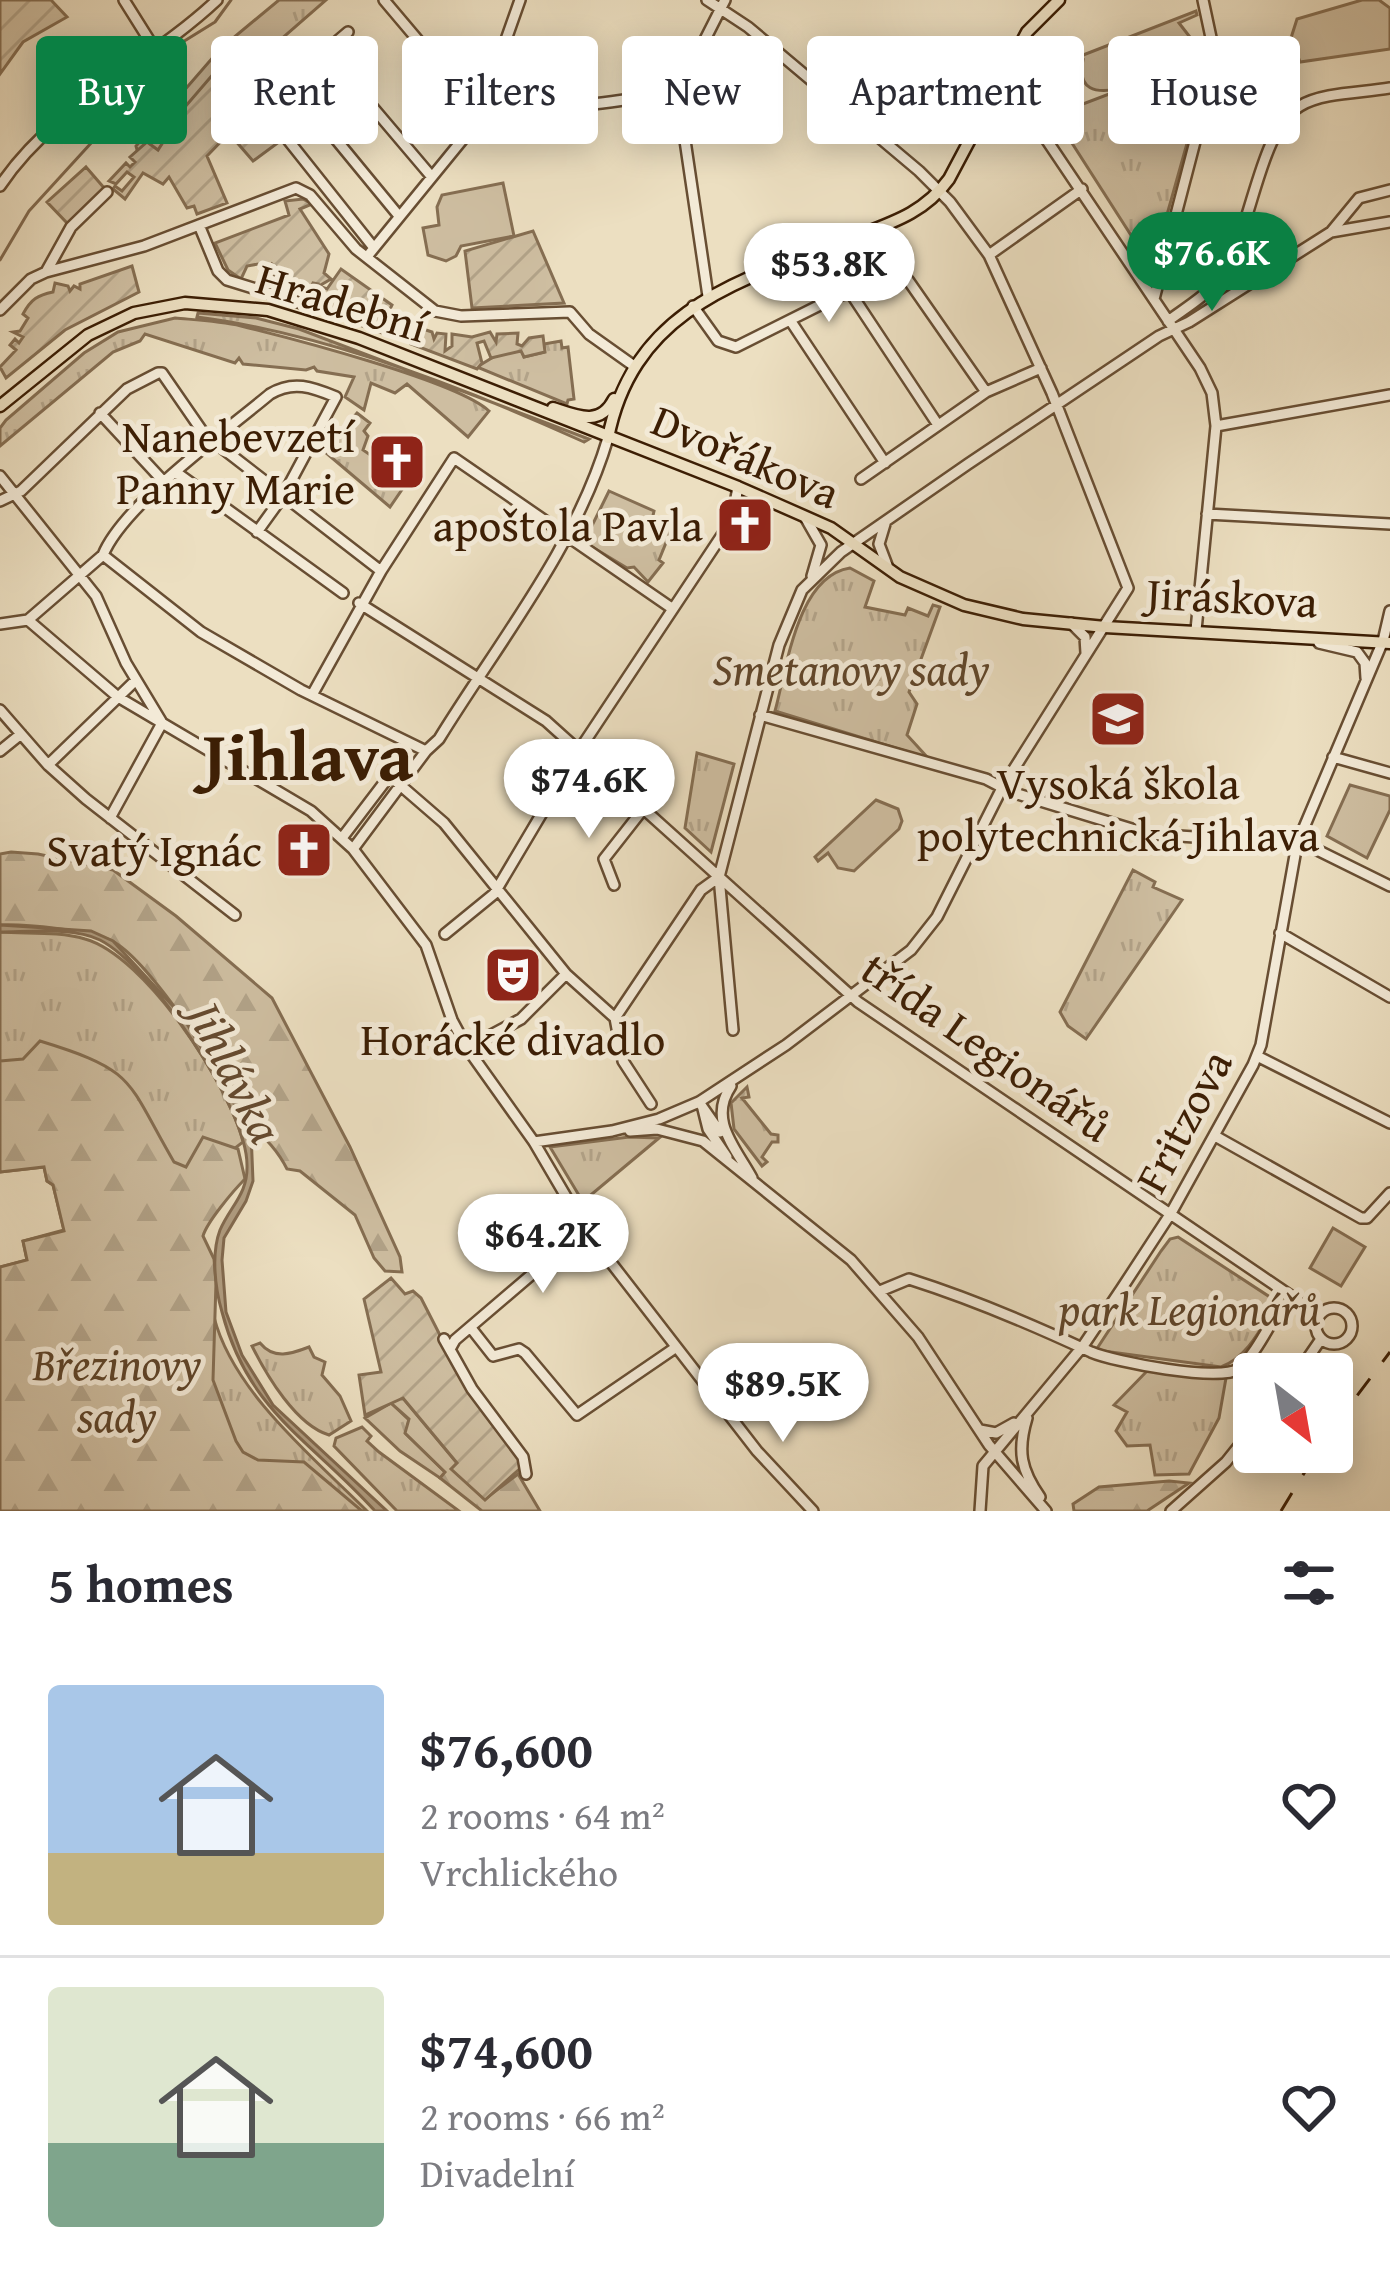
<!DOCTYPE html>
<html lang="en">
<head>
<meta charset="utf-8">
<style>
	body { margin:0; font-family:"Gentium Book Plus",serif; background:#f2f2f3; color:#2b2b33; height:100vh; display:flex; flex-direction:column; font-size:45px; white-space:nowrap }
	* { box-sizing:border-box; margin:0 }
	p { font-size:39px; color:#7c7c81 }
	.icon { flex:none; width:66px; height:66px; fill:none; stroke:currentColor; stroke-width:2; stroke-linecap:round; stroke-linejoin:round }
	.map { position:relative; height:1511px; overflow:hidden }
	.side { display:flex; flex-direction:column; background:#fff; flex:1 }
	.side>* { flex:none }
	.top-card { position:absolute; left:36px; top:36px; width:1320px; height:108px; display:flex; gap:24px }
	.needle { width:78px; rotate:149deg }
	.tools { position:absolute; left:1233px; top:1353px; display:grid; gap:24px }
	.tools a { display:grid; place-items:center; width:120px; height:120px; border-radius:12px; background:#fff; box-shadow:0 6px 30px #0003; font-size:60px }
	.price { position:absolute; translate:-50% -102px; padding:0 27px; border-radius:42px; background:#fff; color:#222; font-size:39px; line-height:78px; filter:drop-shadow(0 3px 6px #0008) }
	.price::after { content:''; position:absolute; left:50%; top:72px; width:36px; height:27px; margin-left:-18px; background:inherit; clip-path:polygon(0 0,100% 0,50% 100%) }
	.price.on { background:#0b8043; color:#fff }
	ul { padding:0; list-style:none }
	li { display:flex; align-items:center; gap:36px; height:300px; padding:0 48px }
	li+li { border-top:3px solid #e1e1e2 }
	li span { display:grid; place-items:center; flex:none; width:336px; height:240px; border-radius:12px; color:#555 }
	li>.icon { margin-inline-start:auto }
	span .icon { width:144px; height:144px; fill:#fffc; stroke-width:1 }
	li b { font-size:51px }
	h2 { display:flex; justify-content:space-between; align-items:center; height:144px; padding:0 48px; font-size:51px }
	.pill { padding:0 42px; border-radius:12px; background:#fff; box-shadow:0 6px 30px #0003; font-size:42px; line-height:108px }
	.pill.on { background:#0b8043; color:#fff }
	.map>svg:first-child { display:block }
	.grass { fill:url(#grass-tufts); stroke:#856e52; stroke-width:3 }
	.forest { fill:url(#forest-firs); stroke:#856e52; stroke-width:3 }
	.garden { fill:url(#garden-furrows); stroke:#856e52; stroke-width:3 }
	.pitch { fill:#cebea1; stroke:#856e52; stroke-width:3 }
	.water { fill:#b09d81; stroke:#826a4f; stroke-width:3 }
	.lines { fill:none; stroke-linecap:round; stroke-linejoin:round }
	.stream { stroke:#826a4f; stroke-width:3 }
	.minor-casing { stroke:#684e33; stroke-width:14 }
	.major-casing { stroke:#3c1e04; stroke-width:15 }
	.minor { stroke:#f3ead7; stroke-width:9 }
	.major { stroke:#ecdfc1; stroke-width:10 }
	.rail { stroke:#3c1e04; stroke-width:3; stroke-dasharray:21 21; stroke-linecap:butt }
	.labels { text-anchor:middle; stroke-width:10; stroke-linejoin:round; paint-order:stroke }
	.street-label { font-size:45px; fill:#3c1e04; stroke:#f3ead7 }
	.poi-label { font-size:45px; fill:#3c1e04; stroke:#f3ead7; text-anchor:end }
	.park-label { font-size:45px; font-style:italic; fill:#60462b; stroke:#f3ead7 }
	.water-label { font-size:48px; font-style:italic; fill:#654a30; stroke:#f3ead7 }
	.town-label { font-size:69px; font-weight:bold; fill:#3c1e04; stroke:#f3ead7 }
</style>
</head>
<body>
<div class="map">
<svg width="1390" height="1511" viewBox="0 0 1390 1511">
	<defs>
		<pattern id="grass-tufts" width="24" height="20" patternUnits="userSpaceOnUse" patternTransform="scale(3)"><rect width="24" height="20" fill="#cebea1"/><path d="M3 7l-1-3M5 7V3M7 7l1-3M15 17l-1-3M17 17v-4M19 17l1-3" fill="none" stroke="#b2a389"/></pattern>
		<pattern id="forest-firs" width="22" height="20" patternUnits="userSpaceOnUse" patternTransform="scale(3)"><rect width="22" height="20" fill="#cebea1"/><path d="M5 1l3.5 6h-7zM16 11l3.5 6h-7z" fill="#b2a389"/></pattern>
		<pattern id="garden-furrows" width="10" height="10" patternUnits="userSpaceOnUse" patternTransform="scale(3)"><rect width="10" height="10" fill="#cebea1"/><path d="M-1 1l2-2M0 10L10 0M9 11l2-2" fill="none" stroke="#b2a389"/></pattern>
	</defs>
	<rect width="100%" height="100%" fill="#ecdfc1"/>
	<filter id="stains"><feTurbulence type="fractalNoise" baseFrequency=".00167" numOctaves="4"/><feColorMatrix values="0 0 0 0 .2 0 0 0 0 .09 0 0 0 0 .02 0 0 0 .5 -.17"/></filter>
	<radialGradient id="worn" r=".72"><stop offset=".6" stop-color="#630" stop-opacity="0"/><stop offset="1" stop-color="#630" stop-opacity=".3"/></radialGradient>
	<path class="grass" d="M279 0H326L240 75 244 97 241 106 140 160 136 146 221 48Z
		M1206 57 1204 83 1152 268 1054 115Z
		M198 313 256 318 299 329 589 439 584 442C468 389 323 333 197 317Z
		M175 318C197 320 219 321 241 326 290 338 457 381 489 411L468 437 407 384 395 393 371 383 364 410 345 397 354 377 317 371 314 367 306 370 243 364 239 358 235 363 145 334 140 341 113 352 0 446V428L6 420 84 353 118 332Z
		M561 341 562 348 568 347 574 399 568 400 567 404 477 367 500 353 522 351 524 357 544 352V344Z
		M357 413 370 423 364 431 368 436 363 450 388 467 383 473 403 488 390 507 325 452 332 436 336 437Z
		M609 491 654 511 652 520 672 528 659 560 663 563 648 582 634 567 627 568 584 542Z
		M850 568 874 581 865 607 905 615 908 608 928 616 933 605 940 607 909 692 917 704 907 735 928 758 775 711C787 668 797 576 850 568Z
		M697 753 734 764 711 852 685 828Z
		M1133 870 1155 882 1153 887 1182 900 1086 1039 1068 1026 1060 1012Z
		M0 932C27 934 59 931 85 939 146 956 229 1085 243 1142L194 1180C200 1225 202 1274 214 1317 233 1392 314 1458 367 1511H0V1267L27 1260 23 1241 64 1230 53 1185 47 1181 44 1167 0 1172Z
		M747 1087 749 1097 742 1098 771 1134 778 1135V1142H772L762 1157 767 1162 762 1166 734 1129 731 1103Z
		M629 1137 659 1138 586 1199 580 1197 550 1147Z
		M1178 1237 1273 1299 1276 1304C1261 1328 1248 1357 1221 1367L1096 1350 1161 1251 1170 1239Z
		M260 1343C274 1360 291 1354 309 1347L314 1357 325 1362 322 1375 340 1396 351 1421 329 1435C296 1425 267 1376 252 1346Z
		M1149 1369 1226 1378 1219 1418 1189 1474 1155 1475 1150 1445 1127 1446 1116 1431 1127 1412 1114 1405Z
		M391 1403 409 1420 406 1434 446 1473 440 1478 400 1451 365 1418Z
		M362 1427 371 1436 367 1441 379 1452 459 1511H397L334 1446 336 1438Z"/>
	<path class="forest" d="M11 852 38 854 113 870 176 916 272 998 350 1147 400 1257 402 1272 385 1271 374 1258 355 1215 300 1171 287 1169C280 1155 264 1133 250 1129 235 1090 148 958 112 941 90 930 25 924 0 925V854Z
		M40 1041C138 1071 126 1080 174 1162L186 1167 203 1137 238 1149 245 1179C233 1191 207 1222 203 1236L214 1259 216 1282 213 1380 236 1441 243 1452 258 1460 304 1462 362 1511H0V1267L27 1260 23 1241 64 1231 53 1185 47 1181 44 1167 0 1172V1061L23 1059Z
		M402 1397 457 1463 452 1469 485 1499 518 1474 540 1511H482L440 1478 445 1472 405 1433 409 1419 391 1403Z
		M1169 1481 1189 1483 1147 1511H1074L1073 1504 1099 1487Z"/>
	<path class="garden" d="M0 0H51L67 17 23 42 0 74Z
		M215 72 251 109 255 107 258 112 247 124 260 138 273 127 283 139 253 161 234 139 240 133 234 128 207 156 227 203 197 214 194 206 187 208 169 177 163 184 143 173 125 199 113 189 115 186 122 191 134 177 127 172 116 184 109 181 126 163 130 167 135 162 130 157 147 142 158 150 174 125 172 122Z
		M86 167 105 189 69 225 47 202Z
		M303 199 312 204 300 209 329 254 324 273 331 279 319 286 327 289 341 269 392 305 390 309 406 317 396 338 322 312 317 306 320 295 316 293 313 299 318 284 313 283 311 288 287 278 281 290 270 285 278 268 272 264 269 270 258 264 247 266 241 279 228 270 215 243 289 215 285 201Z
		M533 231 564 303 472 308 465 251Z
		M132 266 139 292 65 330 6 378 0 367 16 350 10 345 15 339 19 343 23 337 13 332 20 331 28 318 23 314C31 299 38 295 53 292L55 283 68 286 70 291 74 286 80 289V284Z
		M420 328 432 332 434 339 437 333 446 334 445 351 452 346V334L472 337 490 332 496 342 497 334 518 333 517 344 522 346 529 338 543 336 545 352 524 357 521 351 491 358 484 341 477 343 482 363 477 369 411 344Z
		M391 1278 405 1294 413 1291 421 1298 468 1390 524 1465 485 1500 451 1469 457 1463 403 1398 365 1415 359 1375 381 1372 364 1299Z"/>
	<path class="pitch" d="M1362 0H1379L1390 8V49L1300 62 1291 38 1297 19Z
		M1196 11 1197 15 1179 23 1193 41 1192 54 1186 62C1162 74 1070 121 1083 60L1076 61 1078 57Z
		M503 183 514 236 461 246 456 256 446 261 428 255 423 228 439 225 437 207 442 195Z
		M1350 785 1390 796V810L1367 858 1327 836Z
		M876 800 898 809 902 821 899 829 854 871 838 868 828 853 818 861 815 857Z
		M1333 1228 1365 1247 1341 1286 1310 1268Z"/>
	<path class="water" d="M0 925 91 931 113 941 183 1017 251 1132 253 1181 246 1201 224 1238 222 1260 226 1312 242 1355 273 1405 387 1511H375C311 1440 248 1412 222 1312 215 1288 211 1254 220 1230 231 1205 248 1194 247 1165 247 1108 151 966 100 940 73 927 29 932 0 932Z"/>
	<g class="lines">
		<path class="stream" d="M0 260 29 211 103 130 165 53 215 22 231 0"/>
		<defs>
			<path id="minor" d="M124 0 156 51
				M384 0 466 97 483 106
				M348 32 261 106 374 248
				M325 51 431 176
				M1003 75 1200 368 1212 393 1216 426 1196 630
				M288 81 399 216
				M484 107a9 9 0 1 1 18 0a9 9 0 1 1-18 0Z
				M495 98 502 51 520 0
				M501 102C551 116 625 98 678 93
				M0 186C54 105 148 65 217 0
				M199 225 218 271 227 280 314 307
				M1331 232 1390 222
				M370 253 485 112
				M989 255 1082 189
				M46 272 71 227 107 192
				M850 292 938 425
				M708 296 678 93 725 0
				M1154 299 1216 61 1203 0
				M693 306 718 341 736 347 838 296 900 278 908 280 986 392
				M0 310 31 279 46 272 144 246 296 188 310 195 356 249 435 311 461 316 570 312 589 334 634 366
				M790 320 885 463
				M1168 321C1184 309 1206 296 1218 280 1253 236 1256 133 1300 106 1323 92 1363 93 1390 88
				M100 413 165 483
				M1216 426 1390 395
				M213 441 381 571
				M177 473 343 593
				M0 476 96 596 126 663 161 721
				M861 479 986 392 1041 368
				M0 501 21 491 127 389 158 373H162L211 444
				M1207 514 1390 524
				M805 517 821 545 812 576
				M885 524 879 544 887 565
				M103 555C123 505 226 431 270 394 293 380 312 387 336 397L283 496 257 532
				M359 603 546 721 858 1002 1319 1315
				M28 620 118 697 311 811 353 849 426 945 452 1020 467 1048 534 1142 585 1229 757 1451 813 1511
				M28 620 103 555 201 632 301 690 426 751
				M1071 623 1085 637 1086 653
				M0 624 28 620
				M1319 643 1357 652 1365 663 1366 678
				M312 695 381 571 454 458 673 609
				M0 710 48 765 86 799 235 915
				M760 715 986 779 1011 792 1148 834 1305 844 1390 886
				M0 751 21 734
				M1333 757 1390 773
				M48 765 136 680
				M110 818 162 723
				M342 838 387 779 392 778 444 823 566 974 615 1018 623 1061 651 1104
				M353 849 426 751 439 739C498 643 576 547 608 438
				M614 885 604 859 644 808
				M1280 933 1390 997
				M445 934 494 894 580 749 732 520 738 487
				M615 1018 701 890 719 877
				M733 1030 719 877 779 645 802 590 841 552 968 464 1159 336 1189 322 1331 232 1359 198 1390 190
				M467 1048 521 1019 566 974
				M1257 1056 1390 1123
				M731 1086C708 1120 735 1147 752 1178
				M699 1102 720 1132
				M703 1109 708 1129 727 1157
				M630 1131 657 1129 703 1141 851 1260 918 1337 989 1445 1046 1511
				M1215 1136 1361 1218H1367L1390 1193
				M534 1142 612 1131 659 1119 699 1102 786 1045 911 950 937 917 1002 788 1128 588 1052 393 989 255 950 202 919 171 748 27 707 0
				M880 1291 909 1279C972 1299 1031 1324 1091 1352 1114 1362 1220 1382 1238 1369 1255 1356 1269 1325 1281 1307
				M1316 1326a18 18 0 1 1 36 0a18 18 0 1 1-36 0Z
				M471 1328 493 1356 519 1349 525 1353 577 1415 675 1348
				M444 1339 472 1389 523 1457 526 1474
				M450 1349 455 1340 585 1229
				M1297 1374 1321 1339
				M1027 1418C1017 1451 1021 1470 1040 1497
				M980 1430 996 1433 1014 1423
				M980 1511 983 1466 1083 1346 1122 1288 1171 1213 1253 1065 1261 1045 1297 844 1383 641 1390 611
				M1171 1511 1226 1462 1254 1427"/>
			<path id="major" d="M0 406 88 335 134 313 185 303 268 310 359 338 738 487 831 528 900 577 964 605 1023 619 1105 627 1390 643
				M553 408C577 416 600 427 614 399
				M608 438C634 305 747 278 857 236 894 222 925 212 949 179L1027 32 1059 0"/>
		</defs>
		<use href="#minor" class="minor-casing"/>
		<use href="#major" class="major-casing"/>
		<use href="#minor" class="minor"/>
		<use href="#major" class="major"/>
		<path class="rail" d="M1332 1429 1390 1352
			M1281 1511 1317 1452"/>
	</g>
	<defs>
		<symbol id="church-square" viewBox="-11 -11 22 22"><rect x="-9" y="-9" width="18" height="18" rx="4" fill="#8f2418" stroke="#f3ead7"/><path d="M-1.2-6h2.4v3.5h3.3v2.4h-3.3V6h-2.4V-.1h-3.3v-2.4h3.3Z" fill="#fff"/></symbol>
		<symbol id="university-square" viewBox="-11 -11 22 22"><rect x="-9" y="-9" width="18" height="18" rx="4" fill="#8f2418" stroke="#f3ead7"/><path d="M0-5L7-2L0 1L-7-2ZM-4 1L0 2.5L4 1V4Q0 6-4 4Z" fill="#fff"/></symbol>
		<symbol id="theatre-square" viewBox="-11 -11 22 22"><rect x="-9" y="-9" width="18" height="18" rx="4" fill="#8f2418" stroke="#f3ead7"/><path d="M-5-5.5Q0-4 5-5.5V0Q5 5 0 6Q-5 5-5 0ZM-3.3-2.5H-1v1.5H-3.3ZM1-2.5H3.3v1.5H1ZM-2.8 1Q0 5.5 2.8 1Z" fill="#fff"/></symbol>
	</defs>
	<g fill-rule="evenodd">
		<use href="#church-square" x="364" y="429" width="66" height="66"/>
		<use href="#church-square" x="712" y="492" width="66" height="66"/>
		<use href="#university-square" x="1085" y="686" width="66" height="66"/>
		<use href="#church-square" x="271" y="817" width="66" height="66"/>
		<use href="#theatre-square" x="480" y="942" width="66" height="66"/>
	</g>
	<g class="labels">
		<g class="street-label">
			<text transform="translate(342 302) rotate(17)" y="16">Hradební</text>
			<text transform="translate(746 456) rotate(23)" y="16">Dvořákova</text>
			<text transform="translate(1232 597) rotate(3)" y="16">Jiráskova</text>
			<text transform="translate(987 1047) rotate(35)" y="16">třída Legionářů</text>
			<text transform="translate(1183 1121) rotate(-62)" y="16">Fritzova</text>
		</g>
		<g class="poi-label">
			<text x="355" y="452">Nanebevzetí<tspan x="355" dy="52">Panny Marie</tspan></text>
			<text x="703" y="541">apoštola Pavla</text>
			<text x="1118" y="799" text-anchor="middle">Vysoká škola<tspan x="1118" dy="52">polytechnická Jihlava</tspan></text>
			<text x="262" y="866">Svatý Ignác</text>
			<text x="513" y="1055" text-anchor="middle">Horácké divadlo</text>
		</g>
		<g class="park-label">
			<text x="851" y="685">Smetanovy sady</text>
			<text x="1190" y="1325">park Legionářů</text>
			<text x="117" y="1380">Březinovy<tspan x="117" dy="52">sady</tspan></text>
		</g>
		<g class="water-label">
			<text transform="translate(236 1072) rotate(63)" y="17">Jihlávka</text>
		</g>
		<g class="town-label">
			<text x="308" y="780">Jihlava</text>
		</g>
	</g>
	<rect width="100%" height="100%" filter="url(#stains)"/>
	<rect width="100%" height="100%" fill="url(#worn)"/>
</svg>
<div class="tools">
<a><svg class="needle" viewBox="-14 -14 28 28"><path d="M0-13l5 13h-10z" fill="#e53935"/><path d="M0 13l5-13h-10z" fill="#7c7c81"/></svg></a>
</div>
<b class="price on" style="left:1212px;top:314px">$76.6K</b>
<b class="price" style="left:829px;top:325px">$53.8K</b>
<b class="price" style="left:589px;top:841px">$74.6K</b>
<b class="price" style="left:543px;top:1296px">$64.2K</b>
<b class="price" style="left:783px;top:1445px">$89.5K</b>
<div class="top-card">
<a class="pill on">Buy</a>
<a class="pill">Rent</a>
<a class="pill">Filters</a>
<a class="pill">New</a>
<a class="pill">Apartment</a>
<a class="pill">House</a>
</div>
</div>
<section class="side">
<h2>5 homes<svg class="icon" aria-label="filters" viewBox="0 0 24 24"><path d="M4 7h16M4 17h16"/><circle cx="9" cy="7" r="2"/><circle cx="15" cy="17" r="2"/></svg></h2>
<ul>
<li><span style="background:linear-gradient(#a9c7e8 70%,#c2b280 0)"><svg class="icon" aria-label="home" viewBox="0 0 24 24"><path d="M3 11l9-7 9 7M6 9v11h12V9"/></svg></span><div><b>$76,600</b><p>2 rooms · 64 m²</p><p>Vrchlického</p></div><svg class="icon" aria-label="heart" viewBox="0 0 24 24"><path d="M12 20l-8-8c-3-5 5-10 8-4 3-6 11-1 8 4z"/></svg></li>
<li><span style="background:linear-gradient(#dfe7d0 65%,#7fa58c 0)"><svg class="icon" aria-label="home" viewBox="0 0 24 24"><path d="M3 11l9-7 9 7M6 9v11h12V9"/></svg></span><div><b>$74,600</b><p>2 rooms · 66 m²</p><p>Divadelní</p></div><svg class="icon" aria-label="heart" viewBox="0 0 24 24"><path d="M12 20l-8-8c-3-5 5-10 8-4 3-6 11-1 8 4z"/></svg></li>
</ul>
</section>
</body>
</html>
